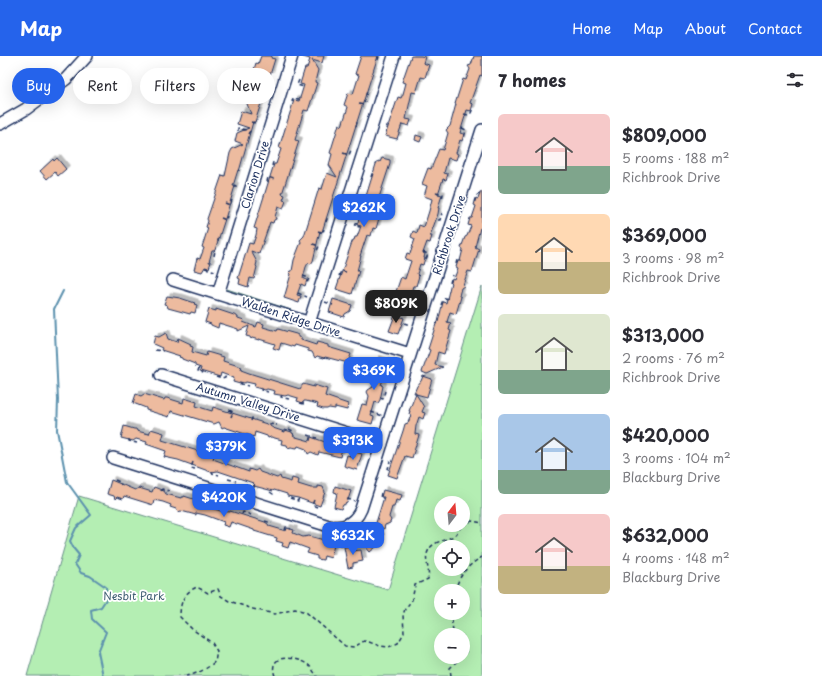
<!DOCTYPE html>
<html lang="en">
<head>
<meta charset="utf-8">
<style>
	body { margin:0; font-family:"Playpen Sans",sans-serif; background:#f7f7f7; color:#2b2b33; height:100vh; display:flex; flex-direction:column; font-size:15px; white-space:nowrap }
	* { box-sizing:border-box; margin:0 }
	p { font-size:13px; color:#7c7c81 }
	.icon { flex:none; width:22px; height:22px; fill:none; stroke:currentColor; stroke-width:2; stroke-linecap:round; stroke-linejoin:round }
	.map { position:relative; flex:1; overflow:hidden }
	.side { display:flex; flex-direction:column; background:#fff; width:340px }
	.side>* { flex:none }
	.top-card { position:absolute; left:12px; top:12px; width:380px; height:36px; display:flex; gap:8px }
	.needle { width:26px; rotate:16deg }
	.controls { position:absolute; left:434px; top:440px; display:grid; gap:8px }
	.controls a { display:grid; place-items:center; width:36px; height:36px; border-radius:50%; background:#fff; box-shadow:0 4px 16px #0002; font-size:20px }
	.price { position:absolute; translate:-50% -34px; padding:0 9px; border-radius:8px; background:#2563eb; color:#fff; font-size:13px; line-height:26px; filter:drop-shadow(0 1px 2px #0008) }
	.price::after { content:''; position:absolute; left:50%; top:24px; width:12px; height:9px; margin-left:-6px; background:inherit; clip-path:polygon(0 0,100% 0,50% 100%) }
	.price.active { background:#222; color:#fff }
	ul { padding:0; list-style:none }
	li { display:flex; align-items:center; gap:12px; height:100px; padding:0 16px }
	li span { display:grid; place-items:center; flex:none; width:112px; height:80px; border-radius:6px; color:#555 }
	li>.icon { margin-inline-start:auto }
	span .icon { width:48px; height:48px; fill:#fffc; stroke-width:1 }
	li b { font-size:17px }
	h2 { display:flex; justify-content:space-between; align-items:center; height:48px; padding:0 16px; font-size:17px }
	.tag { padding:0 14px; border-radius:18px; background:#fff; box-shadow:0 4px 16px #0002; font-size:14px; line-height:36px }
	.tag.active { background:#2563eb; color:#fff }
	header { display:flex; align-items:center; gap:24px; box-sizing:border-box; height:56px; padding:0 20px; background:#2563eb; color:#fff }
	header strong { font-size:19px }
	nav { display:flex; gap:22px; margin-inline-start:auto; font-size:14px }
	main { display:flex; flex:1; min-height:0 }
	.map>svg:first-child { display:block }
	.green { fill:#b4eeb3; stroke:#688e88; fill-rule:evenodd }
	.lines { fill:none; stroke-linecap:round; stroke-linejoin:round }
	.stream { stroke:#5b91ae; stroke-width:2 }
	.building { fill:#edbb9f; stroke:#1b2f5e; filter:url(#shadow) }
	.minor-casing { stroke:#1b2f5e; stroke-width:14 }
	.path { stroke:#1b2f5e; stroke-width:1.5; stroke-dasharray:4 3; stroke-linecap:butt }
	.minor { stroke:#fff; stroke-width:11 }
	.labels { text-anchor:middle; stroke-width:3.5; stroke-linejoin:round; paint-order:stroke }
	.street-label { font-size:11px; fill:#1b2f5e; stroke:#fff }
	.park-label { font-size:11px; fill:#415f73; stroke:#fff }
</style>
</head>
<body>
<header>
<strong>Map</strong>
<nav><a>Home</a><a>Map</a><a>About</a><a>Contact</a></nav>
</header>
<main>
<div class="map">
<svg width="482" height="620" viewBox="0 0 482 620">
	<defs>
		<filter id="shadow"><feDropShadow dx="3.5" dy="-3.5" stdDeviation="0" flood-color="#0004"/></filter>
	</defs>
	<rect width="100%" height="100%" fill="#fff"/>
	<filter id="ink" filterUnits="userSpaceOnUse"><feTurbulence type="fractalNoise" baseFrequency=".025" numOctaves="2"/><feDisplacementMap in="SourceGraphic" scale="8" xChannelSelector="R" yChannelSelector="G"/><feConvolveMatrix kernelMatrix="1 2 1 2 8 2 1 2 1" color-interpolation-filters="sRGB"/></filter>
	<g filter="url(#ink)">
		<path class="green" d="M482 230V620H27L79 440 388 534ZM441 447H463V469H441ZM441 491H463V513H441ZM441 535H463V557H441ZM441 579H463V601H441Z
			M227 233 291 254 290 255 233 237Z"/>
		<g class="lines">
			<path class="stream" d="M63 235 54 253 58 344 57 374 67 426 91 459 76 472 70 485 74 493 79 499 75 508 81 517 90 520 106 531 107 542 101 551 91 554 92 563 106 576 98 596 103 620"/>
		</g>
		<path class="building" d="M261 0H272L271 2 275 3 270 19 266 18 264 25 261 33 265 35 255 66H253L240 112 239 115 238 114 233 130H235L225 163 215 194 214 195H212L209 206H211L209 212 205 211 202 216 194 214 197 202 200 203 204 192 202 191 208 172 206 171 208 165 207 163 222 119 225 120 230 97 232 93 243 88 235 85 237 77 249 72 237 68 241 55 251 58 247 48 249 37 247 36 249 30 248 27 250 26 256 7 258 8Z
			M303 0H324L322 7 312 4 318 14 315 26 317 27 308 55 304 54 295 84 299 85 282 138 285 139 283 144 286 145 283 153 278 151 275 161 276 163 274 164 273 167 270 166 268 172 259 198 251 195 257 206 256 210 257 211 254 223 250 222 248 231 239 228 240 223 238 222 249 187 253 188 256 179 257 173 254 172 255 169 274 108H276L281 93 279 92 294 44 299 45 304 29 300 28 304 15 305 12H307L310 3 303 1Z
			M361 0H378L322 176 320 175 313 205 311 208 308 207 306 211 303 222 307 224 305 230 301 228 297 239 301 240 299 247 284 242 291 218 289 216 292 215 294 204 301 186 300 184 304 180 319 132 322 133 327 117 337 121 329 109 332 98 330 97 339 68 342 70 348 51 344 49 348 37 353 38 359 19 355 18Z
			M411 0H421L425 1 423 7 429 9 425 22 421 21 416 37 412 36 406 63 411 64 409 70 402 68 397 83 385 80 398 41 401 42 403 38 406 27 402 26Z
			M474 0H482V20L480 19 470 47 473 48 471 55 467 54 463 67 460 77 464 78 462 85 460 84 456 97 458 98 456 104 448 102 444 117 448 118 446 124 443 123 438 138 442 139 438 152H439L438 158 430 180H432L430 187 427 186 423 197 425 198 424 202H425L423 209 420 208 417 218 419 220 416 230H413L410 240V243L412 244 410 250 395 246V244H393L401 221 405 223 411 205 405 203 407 197 410 198 415 183 411 181 413 175 417 177 419 169 424 171 429 155 432 143 424 140 427 130 422 128 428 112 431 113 439 93 443 94 448 77 446 74 450 70 456 48H455L463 23 466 24 470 13 468 10 471 9Z
			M416 79 422 81 420 86 415 84Z
			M57 102 66 113 58 120 55 116 47 123 40 115 53 103 54 105Z
			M382 102 390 104V108L373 160 379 162 376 173 373 172 371 180 367 179 360 200H361L357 215H359L352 238 336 233 352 186 353 184H354L355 181H357L361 170 357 169 376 108 378 105 380 106Z
			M481 135 482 136V173L480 172 475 191 479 193 472 216 468 215 463 229 464 230 461 232 459 240 461 241 456 258 450 256 447 266 451 267 449 274 451 275 444 298 438 296 435 309 443 311 427 318 422 316 430 294 428 293 436 268 438 266 443 246 446 247 452 222 454 223 458 212 456 211 458 205H460L463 193 461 192 465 181 467 180 471 170 468 169 470 162H472L476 150 474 149 476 142 478 143Z
			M167 240 180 242 195 247 194 248 197 249 195 257 191 256 190 258 168 252 167 249 164 248Z
			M333 243 352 249 350 255 345 258 344 261 329 256Z
			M209 253 216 255V253L237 260 238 262 244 264 243 266 256 271 258 266 264 268 263 271 277 275 278 273 296 278 298 279V281L301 282V284L316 289 317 286 328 289V291L351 298 348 307 325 301 324 302 317 300 315 302 312 296 308 295V293L295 289 294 291 281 287 279 294 273 292 275 288 259 283V284L252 282 251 283 250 281 246 280 249 270 238 275V273L219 267 218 272 211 269V268L205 266Z
			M395 259 404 262 398 278 389 275Z
			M166 277 168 283 177 286 178 282 191 288 190 290 193 291 192 296 206 300 207 296 224 301 223 305 242 311 241 314 249 317 300 333 303 328 314 331V329L327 333 325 340 348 348 347 354 335 351V353L329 352 327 353H323L317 351 318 348 306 345H304L303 347 297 345 298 342 288 339 285 340 274 338 275 335 267 333 265 334 254 331 255 328 246 326 244 327 240 326V328L233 326 234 322 221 317 220 321 200 315 201 312 195 310V308L182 303V302L179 301 180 300 161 294 162 292 153 288 155 280 159 281Z
			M376 303 391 308 389 315H387L386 318H385L381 329 383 330 380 344 378 347 375 346 371 360 374 361 372 368 357 364 362 348 367 349 369 340 367 336 368 334 373 331 376 321 370 320Z
			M423 320 432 323 427 341 416 338 424 351 422 356 425 357 423 363 419 361 416 370 415 378 419 379 412 402 405 400 397 422 388 419 403 375 405 368 408 367 411 359 409 358 410 355H409L416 337H414L417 330 421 325Z
			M136 338 141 340 144 338 164 344 165 342H167L183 347 184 342 197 346 196 350 212 355 213 351 270 369V370L273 372 285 376V374L292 376V377L294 378 293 379 296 381 310 385 311 381 342 392 340 401 319 396 318 399 311 396 308 398 306 393 298 390 297 392 291 391 288 392 287 389 281 388 282 384 271 381 268 382 267 380 255 376 254 381 224 371 222 372 219 366 214 368 171 355 169 361 146 354V352L133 347Z
			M124 370 134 373H136L137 375 149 378 151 373 164 377 162 384 214 400 213 403 249 416V413L255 415 258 413 260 416 277 422 280 420 281 423 291 426 292 422 299 424 298 428 311 432H318V430L323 431 325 436 320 450 298 442 287 440V438L274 434 273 435 254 430 255 429 253 427 227 418 218 415 211 416 178 404 164 401 166 395 146 388 147 386 136 383 133 385 121 382Z
			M355 396 362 398 357 414 344 410 347 399 354 401Z
			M111 424 135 434 139 432 152 436 154 431 164 435 166 438 181 442V441H184V440L203 446 207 451 221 455 230 456V455L265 466 268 468 269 470 286 475 287 472 294 474 293 477 303 481 309 480 328 485V488L334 489 331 502 324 500 323 504 317 503V500L307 497 309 493 290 486 288 492 282 490 283 487 276 485 277 482 254 475V474L231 466 229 471 223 469 224 466 205 459 196 457V459L181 455 178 456 176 453 170 451 171 449 163 446 154 444 153 449 124 440 123 443 117 441 115 443 114 440 107 438Z
			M335 430 351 435 347 447 343 449 341 453 334 451 337 437 334 436Z
			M383 434 402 439 400 445 396 444 394 451H392L389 461 391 464 390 467 385 469 384 473 375 470 384 441H381Z
			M373 472 381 482 373 488 376 491 370 496 358 482 363 477 364 478 368 475 369 476Z
			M352 490V495L361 494 363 505 353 507V511L348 512 344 491Z"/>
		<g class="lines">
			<defs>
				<path id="minor" d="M0 68 26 53 66 23 87 0
					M173 224 410 298
					M218 238 292 0
					M309 267 394 0
					M161 319 382 388
					M113 402 329 470C344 473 355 467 361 453L482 74"/>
			</defs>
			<use href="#minor" class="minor-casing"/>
			<path class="path" d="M378 4 379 0
				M299 24 297 29 304 31
				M261 31 267 33 265 39
				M366 39 368 32
				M292 46 293 42 299 43
				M359 48 364 49 365 45
				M464 58 468 59 471 57 473 52
				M251 66 255 67 257 64
				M356 70 358 64
				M462 72 466 74 464 82
				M386 73 388 67
				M238 75V72L246 74
				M248 78 250 75
				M343 97 349 99 351 94
				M272 110 273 106 275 107
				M371 121 373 115
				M267 126 268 121 274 123
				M234 129 236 130 235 134
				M436 136 443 138 442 143
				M474 146 476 140 479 138 482 139
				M225 147 230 149 232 144
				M221 162 226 164 227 160
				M438 164H440L442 157
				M326 166 328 160
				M357 166 355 170 360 171
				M318 175 323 177 324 173
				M218 185 219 179
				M313 188 319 190 317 195
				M423 196 428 198 425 206
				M214 200 215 195 214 194
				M456 208 457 204 461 205
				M205 212 215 215
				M303 220 309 222 307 227
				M339 220 341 215 346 216
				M450 227 452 219
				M298 237 307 241
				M410 242 413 243 412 247
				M325 246 333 249
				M441 249 443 244 445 242 449 243
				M404 267 410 269
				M155 294 163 295
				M199 312 198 315 203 317
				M385 319 393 321
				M216 321 222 323 225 322 226 318
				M241 326V328L248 330
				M262 332 261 334 268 336
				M282 339 281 341 289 343
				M381 342 383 343 385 335
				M300 347 304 348V345
				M229 354 233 356 231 361
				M371 356 383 360
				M251 365 252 362 256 363
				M269 368 277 369
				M289 373 293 375V377
				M308 379 317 382
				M129 383V385L137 387
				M350 400 353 388
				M193 406 191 412 195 413
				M389 413H388L390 405
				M212 415V417L219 419
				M228 423 236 425
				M115 424 120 426 121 429
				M254 429 253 431 258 432
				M161 435 162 433 169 435
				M270 436 273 438 274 435
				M381 437 380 442H383
				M290 442 298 445 299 440
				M347 443 355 445
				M314 444 312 449 317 451
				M242 458 243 456 251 459
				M265 465 272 467
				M463 469 472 465 482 467
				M285 474 286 471 291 473
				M360 478 367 473 370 476
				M340 490 354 488 356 494
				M455 535C459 519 468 509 482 501
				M451 557 452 569 454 579
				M463 587 465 591 466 596 463 599
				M186 620C194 619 210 612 215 605 216 603 216 598 217 595L212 587 192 573 180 561C180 547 183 537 197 531L208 537 218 533 221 540 229 545 253 553 275 558 295 553 306 556 345 590 354 591 364 585 369 586 380 590 389 591 398 587 404 577 403 559 405 553 412 544 415 529 428 523C430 513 425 506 427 498 431 484 445 486 455 479 458 476 460 472 462 469
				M275 620C267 597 294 600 307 608 311 610 314 617 317 620
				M451 620 450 612 461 601"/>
			<use href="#minor" class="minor"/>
		</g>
	</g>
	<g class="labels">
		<g class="street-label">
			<text transform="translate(255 119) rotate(-73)" y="4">Clarion Drive</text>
			<text transform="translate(449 179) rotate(-72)" y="4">Richbrook Drive</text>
			<text transform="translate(291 261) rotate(18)" y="4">Walden Ridge Drive</text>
			<text transform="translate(248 346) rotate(17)" y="4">Autumn Valley Drive</text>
		</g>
		<g class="park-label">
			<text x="134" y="544">Nesbit Park</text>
		</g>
	</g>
</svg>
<div class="controls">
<a><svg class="needle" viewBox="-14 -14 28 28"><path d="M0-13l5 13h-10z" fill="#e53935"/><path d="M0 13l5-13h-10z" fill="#7c7c81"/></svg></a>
<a><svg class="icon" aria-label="locate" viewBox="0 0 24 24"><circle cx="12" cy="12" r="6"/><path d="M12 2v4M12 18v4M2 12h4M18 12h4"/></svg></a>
<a>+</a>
<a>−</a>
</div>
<b class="price" style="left:364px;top:172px">$262K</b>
<b class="price active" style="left:396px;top:268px">$809K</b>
<b class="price" style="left:374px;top:335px">$369K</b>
<b class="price" style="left:353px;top:405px">$313K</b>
<b class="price" style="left:226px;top:411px">$379K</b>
<b class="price" style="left:224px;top:462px">$420K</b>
<b class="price" style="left:353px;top:500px">$632K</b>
<div class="top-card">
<a class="tag active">Buy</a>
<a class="tag">Rent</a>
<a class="tag">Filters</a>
<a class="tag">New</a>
</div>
</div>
<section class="side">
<h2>7 homes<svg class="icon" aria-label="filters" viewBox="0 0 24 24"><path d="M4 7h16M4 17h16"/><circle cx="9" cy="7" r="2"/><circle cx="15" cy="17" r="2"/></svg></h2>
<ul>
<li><span style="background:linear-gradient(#f6c9c9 65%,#7fa58c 0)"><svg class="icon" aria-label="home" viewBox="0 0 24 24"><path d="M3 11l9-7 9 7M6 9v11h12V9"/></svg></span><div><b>$809,000</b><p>5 rooms · 188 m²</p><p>Richbrook Drive</p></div></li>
<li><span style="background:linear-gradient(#ffd9b3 60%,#c2b280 0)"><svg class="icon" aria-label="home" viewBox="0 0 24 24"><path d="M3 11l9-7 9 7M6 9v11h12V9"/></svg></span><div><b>$369,000</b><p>3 rooms · 98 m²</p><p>Richbrook Drive</p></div></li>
<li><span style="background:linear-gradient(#dfe7d0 70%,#7fa58c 0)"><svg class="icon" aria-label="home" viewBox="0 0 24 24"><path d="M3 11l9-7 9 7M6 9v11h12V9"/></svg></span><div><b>$313,000</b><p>2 rooms · 76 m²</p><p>Richbrook Drive</p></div></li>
<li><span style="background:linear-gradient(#a9c7e8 70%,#7fa58c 0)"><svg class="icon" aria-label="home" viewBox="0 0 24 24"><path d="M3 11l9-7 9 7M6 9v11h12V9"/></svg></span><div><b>$420,000</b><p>3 rooms · 104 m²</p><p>Blackburg Drive</p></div></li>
<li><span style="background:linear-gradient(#f6c9c9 65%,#c2b280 0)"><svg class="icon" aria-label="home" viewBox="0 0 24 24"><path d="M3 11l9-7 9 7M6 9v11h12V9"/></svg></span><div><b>$632,000</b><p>4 rooms · 148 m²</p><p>Blackburg Drive</p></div></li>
</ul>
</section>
</main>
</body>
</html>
